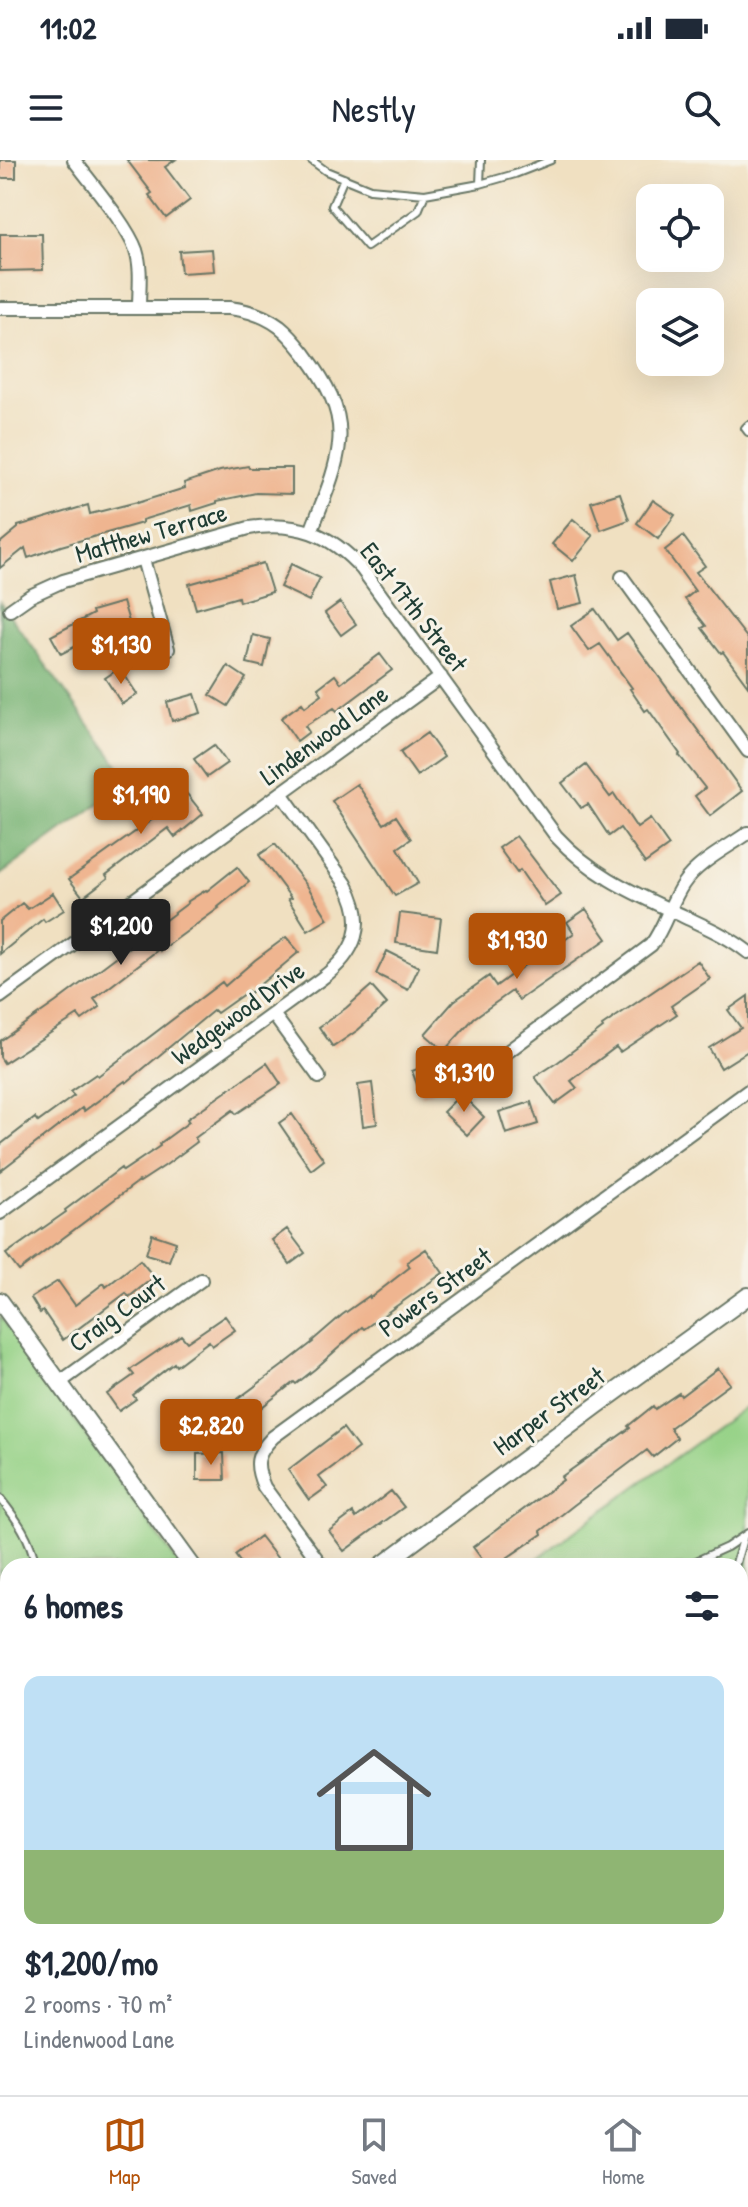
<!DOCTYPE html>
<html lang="en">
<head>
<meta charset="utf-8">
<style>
	body { margin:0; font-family:"Patrick Hand",sans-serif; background:#f6f6f7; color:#1f2937; height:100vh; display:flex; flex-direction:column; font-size:30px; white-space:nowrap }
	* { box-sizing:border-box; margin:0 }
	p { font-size:26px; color:#747a83 }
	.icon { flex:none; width:44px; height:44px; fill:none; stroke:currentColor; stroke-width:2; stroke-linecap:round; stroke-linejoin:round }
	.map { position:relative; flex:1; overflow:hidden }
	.details { position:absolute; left:0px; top:1398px; width:748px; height:538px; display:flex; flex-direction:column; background:#fff; border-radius:24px 24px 0 0; box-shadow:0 8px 32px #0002 }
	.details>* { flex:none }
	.fabs { position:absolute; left:636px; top:24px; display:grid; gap:16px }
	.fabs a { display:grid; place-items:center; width:88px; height:88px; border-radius:16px; background:#fff; box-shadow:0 8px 32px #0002; font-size:40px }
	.price { position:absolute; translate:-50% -68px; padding:0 18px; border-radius:8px; background:#b45309; color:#fff; font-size:26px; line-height:52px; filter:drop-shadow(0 2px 4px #0008) }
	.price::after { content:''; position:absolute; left:50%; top:48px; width:24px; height:18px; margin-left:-12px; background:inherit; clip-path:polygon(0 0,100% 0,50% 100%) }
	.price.active { background:#222; color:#fff }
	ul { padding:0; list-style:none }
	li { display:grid; align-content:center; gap:16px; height:424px; padding:0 24px }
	li span { display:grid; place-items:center; height:248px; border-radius:16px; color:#555 }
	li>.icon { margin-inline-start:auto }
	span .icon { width:144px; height:144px; fill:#fffc; stroke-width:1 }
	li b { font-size:34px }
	h2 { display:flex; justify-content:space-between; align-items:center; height:96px; padding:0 24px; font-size:34px }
	.status { display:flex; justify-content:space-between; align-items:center; height:56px; padding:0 40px; background:#fff; direction:ltr }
	.status svg { height:22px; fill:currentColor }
	header { display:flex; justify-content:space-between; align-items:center; height:104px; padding:0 24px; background:#fff; font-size:36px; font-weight:600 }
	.tabs { display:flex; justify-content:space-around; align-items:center; height:112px; border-top:2px solid #e0e1e3; background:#fff; font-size:22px; color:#747a83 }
	.tabs a { display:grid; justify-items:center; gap:4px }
	.tabs .active { color:#b45309 }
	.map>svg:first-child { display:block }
	.green { fill:#96d287; stroke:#5a885e; stroke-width:2 }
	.forest { fill:#78b474; stroke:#4c7854; stroke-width:2 }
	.building { fill:#efb590 }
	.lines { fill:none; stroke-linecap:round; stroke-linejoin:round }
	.lane-casing { stroke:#687665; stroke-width:10 }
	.street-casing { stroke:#687665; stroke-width:16 }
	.secondary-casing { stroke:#687665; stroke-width:20 }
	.lane { stroke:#fff; stroke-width:6 }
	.street { stroke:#fff; stroke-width:12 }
	.secondary { stroke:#fff; stroke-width:16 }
	.labels { text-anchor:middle; stroke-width:6; stroke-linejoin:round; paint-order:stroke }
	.street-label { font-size:26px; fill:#1f3d34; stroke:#f7f3e8 }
</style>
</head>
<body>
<div class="status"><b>11:02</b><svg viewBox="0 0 49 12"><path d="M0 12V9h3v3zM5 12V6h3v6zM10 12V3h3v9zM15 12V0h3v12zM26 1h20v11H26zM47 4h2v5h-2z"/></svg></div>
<header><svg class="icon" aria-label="menu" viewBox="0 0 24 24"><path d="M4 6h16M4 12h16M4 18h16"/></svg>Nestly<svg class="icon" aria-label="search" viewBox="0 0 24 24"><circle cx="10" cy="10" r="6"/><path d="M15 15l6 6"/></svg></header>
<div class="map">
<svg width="748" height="1935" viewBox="0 0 748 1935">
	<rect width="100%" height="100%" fill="#f7f3e8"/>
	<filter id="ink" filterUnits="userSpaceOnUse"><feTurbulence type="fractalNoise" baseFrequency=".0125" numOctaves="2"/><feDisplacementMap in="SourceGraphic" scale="16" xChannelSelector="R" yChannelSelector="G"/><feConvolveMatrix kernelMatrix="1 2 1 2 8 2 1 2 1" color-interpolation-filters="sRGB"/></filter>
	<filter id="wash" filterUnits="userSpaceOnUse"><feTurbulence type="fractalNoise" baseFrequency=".006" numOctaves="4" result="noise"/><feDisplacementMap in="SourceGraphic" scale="32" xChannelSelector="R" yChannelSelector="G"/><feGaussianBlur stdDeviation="1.8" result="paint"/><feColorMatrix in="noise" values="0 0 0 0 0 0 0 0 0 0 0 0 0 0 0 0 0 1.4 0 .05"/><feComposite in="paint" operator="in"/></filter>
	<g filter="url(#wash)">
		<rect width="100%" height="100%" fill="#f0e0c1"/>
		<path class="green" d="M0 1156 180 1406H8V1928H152L155 1935H0Z
			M748 1245V1927L737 1935H587L582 1928H740V1406H527Z
			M166 1928H224L214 1935H169Z"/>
		<path class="forest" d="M0 442 130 621 0 715Z"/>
		<g id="blocks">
			<path class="building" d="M0 0H16V18H0Z
				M127 0H175L165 7 190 40 166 58 149 35 152 33Z
				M0 74H42L43 110 0 111Z
				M212 89 214 111 181 113 179 91Z
				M248 306 249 308H292V334L256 333 217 341V343L192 351 191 345 142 360V363L61 386 28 398 25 388 0 408V383L18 368V366L88 345 90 354 137 342V343L185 328 184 323 220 311Z
				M620 333 629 360 601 370 591 342Z
				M653 340 675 355 658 379 637 363Z
				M573 359 593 376 573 401 552 384Z
				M683 376 705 406 696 412 748 479V526L723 492 721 493 702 468 706 466 685 439 695 431 665 390Z
				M263 403 272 432 239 442 238 437 196 449 189 424Z
				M291 404 320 418 309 441 280 427Z
				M576 415 583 443 557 449 550 422Z
				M123 442 131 468 100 478 99 474 61 494 51 476 93 454 92 451Z
				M340 442 356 464 341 475 325 453Z
				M595 449 617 480 627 473 742 631 710 656 695 636 705 628 679 595 680 594 648 549 645 551 630 529 632 528 600 484 589 491 571 466Z
				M253 475 270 479 264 507 247 503Z
				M380 494 392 510 337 551 334 548 305 566 309 572 297 581 281 558 302 543 305 547 322 534 318 528 335 515 341 523Z
				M228 506 246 518 228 546 210 535Z
				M120 508 137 534 122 544 105 518Z
				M195 534 201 553 172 561 167 542Z
				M427 573 444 597 417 616 400 592Z
				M214 585 227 603 207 617 194 599Z
				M586 605 610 637 614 634 637 668 650 659 669 686 645 703 620 668 609 676 588 644 581 648 562 623Z
				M162 619 178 641 187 634 203 654 175 677 168 668 106 715 108 718 83 737 69 719 160 654 144 633Z
				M357 624 384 664 396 656 411 679 398 688 418 723 395 736 332 641Z
				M516 676 561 735 545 746 520 710 517 713 499 688Z
				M275 684 308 727 328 759 308 771 288 739 291 738 259 695Z
				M237 707 249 722 218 747 219 748 160 791 159 789 94 839 100 847 82 860 78 855 4 903 0 897V881L56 842 188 743 187 742 206 730 207 731Z
				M53 733 64 750 45 762 43 759 0 794V761L22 743 28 749Z
				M586 749 607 779 519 840 512 831 474 858 444 891 425 874 454 841 489 816 496 826 533 799 535 802 574 773 567 762Z
				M400 753 441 758 437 789 396 783Z
				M286 777 299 792 250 833 248 831 217 853 214 850 126 923 125 921 84 951 82 948 0 1011V985L35 958 38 962 74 936 70 932 96 914 98 916 222 822 225 826 255 800Z
				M387 791 419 807 408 830 376 814Z
				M698 801 710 819 671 846 677 854 620 892 616 887 571 921 577 928 555 944 535 917 558 902 603 868 602 866Z
				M371 826 387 844 358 870 333 887 319 867 346 848Z
				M748 836V891L721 908 709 888 741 868 728 850Z
				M444 899 453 923 421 935 412 911Z
				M267 903 281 924 236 954 233 950 195 978 197 982 166 1005 140 1022 139 1021 19 1111 6 1094 66 1052 65 1050 121 1008 123 1011 160 986 159 984 189 962 187 959Z
				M372 923 377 964 363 966 358 925Z
				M461 934 484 957 467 975 443 952Z
				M531 942 538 964 506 974 499 952Z
				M292 954 324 1000 311 1010 279 963Z
				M287 1069 305 1093 290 1104 272 1080Z
				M152 1074 176 1082 169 1101 146 1094Z
				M426 1089 443 1113 364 1169 362 1167 315 1209 296 1224 294 1222 258 1250 251 1240 229 1272 211 1260 225 1240 231 1244 282 1206 313 1182 312 1181 342 1155 369 1136 370 1138 410 1107 407 1102Z
				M140 1100 154 1117 129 1137 126 1133 63 1180 43 1151 40 1153 31 1138 58 1121 75 1145 104 1123 106 1127Z
				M225 1156 235 1170 212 1186 209 1181 176 1206 174 1203 133 1235 136 1239 119 1251 107 1234 134 1215 130 1210 181 1175 187 1182Z
				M718 1208 730 1224 670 1268 677 1278 653 1297 647 1290 574 1345 541 1371 542 1374 495 1406H487L473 1387 563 1320 561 1317 630 1268 628 1266 653 1246 655 1249 679 1233 681 1236Z
				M343 1268 358 1288 319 1317 327 1327 309 1340 288 1310Z
				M224 1293 225 1320H197V1294Z
				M391 1331 404 1347 344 1391 329 1371 353 1353 356 1358Z
				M260 1376 278 1399 268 1406H243L235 1395Z"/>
		</g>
	</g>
	<g filter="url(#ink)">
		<use href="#blocks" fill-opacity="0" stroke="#687665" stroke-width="2"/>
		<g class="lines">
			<defs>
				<path id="lane" d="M311 0 326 11 370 29 425 34 480 24 515 14 551 0
					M344 18 332 46 367 87 418 51 425 34
					M480 24 481 0
					M748 265 745 268 748 272
					M0 1338C18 1361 30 1377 36 1406
					M685 1406 727 1387 748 1373
					M735 1406 743 1379
					M740 1457 748 1471
					M0 1543 8 1522
					M740 1557 748 1551
					M0 1614 8 1631
					M0 1738 8 1732
					M740 1800 748 1795
					M0 1913 8 1907
					M432 1928 437 1935
					M92 1935 101 1928
					M403 1935 412 1928
					M608 1935 618 1928"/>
				<path id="street" d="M74 0C91 23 127 65 136 90 142 108 139 129 139 148
					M0 148H229C247 150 264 155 280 167 290 175 297 184 305 194 325 221 343 249 339 284 336 314 321 344 311 372
					M143 399 168 489
					M622 417 748 591
					M10 450 30 436 63 421 249 368C296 361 330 373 362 409L556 676C593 716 634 733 683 756 706 767 728 776 748 792
					M0 837 441 517
					M273 854 319 917
					M499 898 651 785C665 767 670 743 683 724 698 702 727 688 748 673
					M0 1053 321 819C356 793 368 764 346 724L281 633
					M59 1223 201 1120
					M322 1406 264 1327C254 1304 256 1294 273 1277L748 931
					M159 1928 162 1935
					M224 1935 234 1928"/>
				<path id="secondary" d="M0 1141 192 1406
					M381 1406 596 1246 748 1136
					M570 1928 575 1935"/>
			</defs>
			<use href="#lane" class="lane-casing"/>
			<use href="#street" class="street-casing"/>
			<use href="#secondary" class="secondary-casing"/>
			<use href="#lane" class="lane"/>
			<use href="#street" class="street"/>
			<use href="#secondary" class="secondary"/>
		</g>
	</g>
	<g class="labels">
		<g class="street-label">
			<text transform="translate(151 373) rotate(-16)" y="9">Matthew Terrace</text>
			<text transform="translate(414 447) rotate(52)" y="9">East 17th Street</text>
			<text transform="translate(324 575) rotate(-36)" y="9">Lindenwood Lane</text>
			<text transform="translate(238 853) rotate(-36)" y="9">Wedgewood Drive</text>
			<text transform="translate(435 1132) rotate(-36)" y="9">Powers Street</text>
			<text transform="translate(117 1153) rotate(-36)" y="9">Craig Court</text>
			<text transform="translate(549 1251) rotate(-36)" y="9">Harper Street</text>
		</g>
	</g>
</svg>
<div class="fabs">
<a><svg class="icon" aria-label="locate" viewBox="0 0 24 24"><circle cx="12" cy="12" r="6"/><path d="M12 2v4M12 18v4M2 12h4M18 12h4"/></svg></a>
<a><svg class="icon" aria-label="layers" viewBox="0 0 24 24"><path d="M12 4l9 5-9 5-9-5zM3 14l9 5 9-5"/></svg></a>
</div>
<b class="price" style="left:121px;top:526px">$1,130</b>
<b class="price" style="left:141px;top:676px">$1,190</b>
<b class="price active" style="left:121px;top:807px">$1,200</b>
<b class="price" style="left:517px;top:821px">$1,930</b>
<b class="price" style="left:464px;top:954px">$1,310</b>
<b class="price" style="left:211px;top:1307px">$2,820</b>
<section class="details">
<h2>6 homes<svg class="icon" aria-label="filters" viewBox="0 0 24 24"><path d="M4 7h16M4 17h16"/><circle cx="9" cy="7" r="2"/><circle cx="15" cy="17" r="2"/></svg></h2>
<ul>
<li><span style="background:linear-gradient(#bfe0f5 70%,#8fb573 0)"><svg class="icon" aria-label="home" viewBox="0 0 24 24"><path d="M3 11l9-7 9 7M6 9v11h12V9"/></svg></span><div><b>$1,200/mo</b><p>2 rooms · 70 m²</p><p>Lindenwood Lane</p></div></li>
</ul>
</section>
</div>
<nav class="tabs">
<a class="active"><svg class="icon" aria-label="map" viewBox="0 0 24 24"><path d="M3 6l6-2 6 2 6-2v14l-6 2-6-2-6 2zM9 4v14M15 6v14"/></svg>Map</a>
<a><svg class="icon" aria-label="saved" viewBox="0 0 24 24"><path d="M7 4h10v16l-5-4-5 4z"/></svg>Saved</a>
<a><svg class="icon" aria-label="home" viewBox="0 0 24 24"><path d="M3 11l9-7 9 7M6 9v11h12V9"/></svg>Home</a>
</nav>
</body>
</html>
